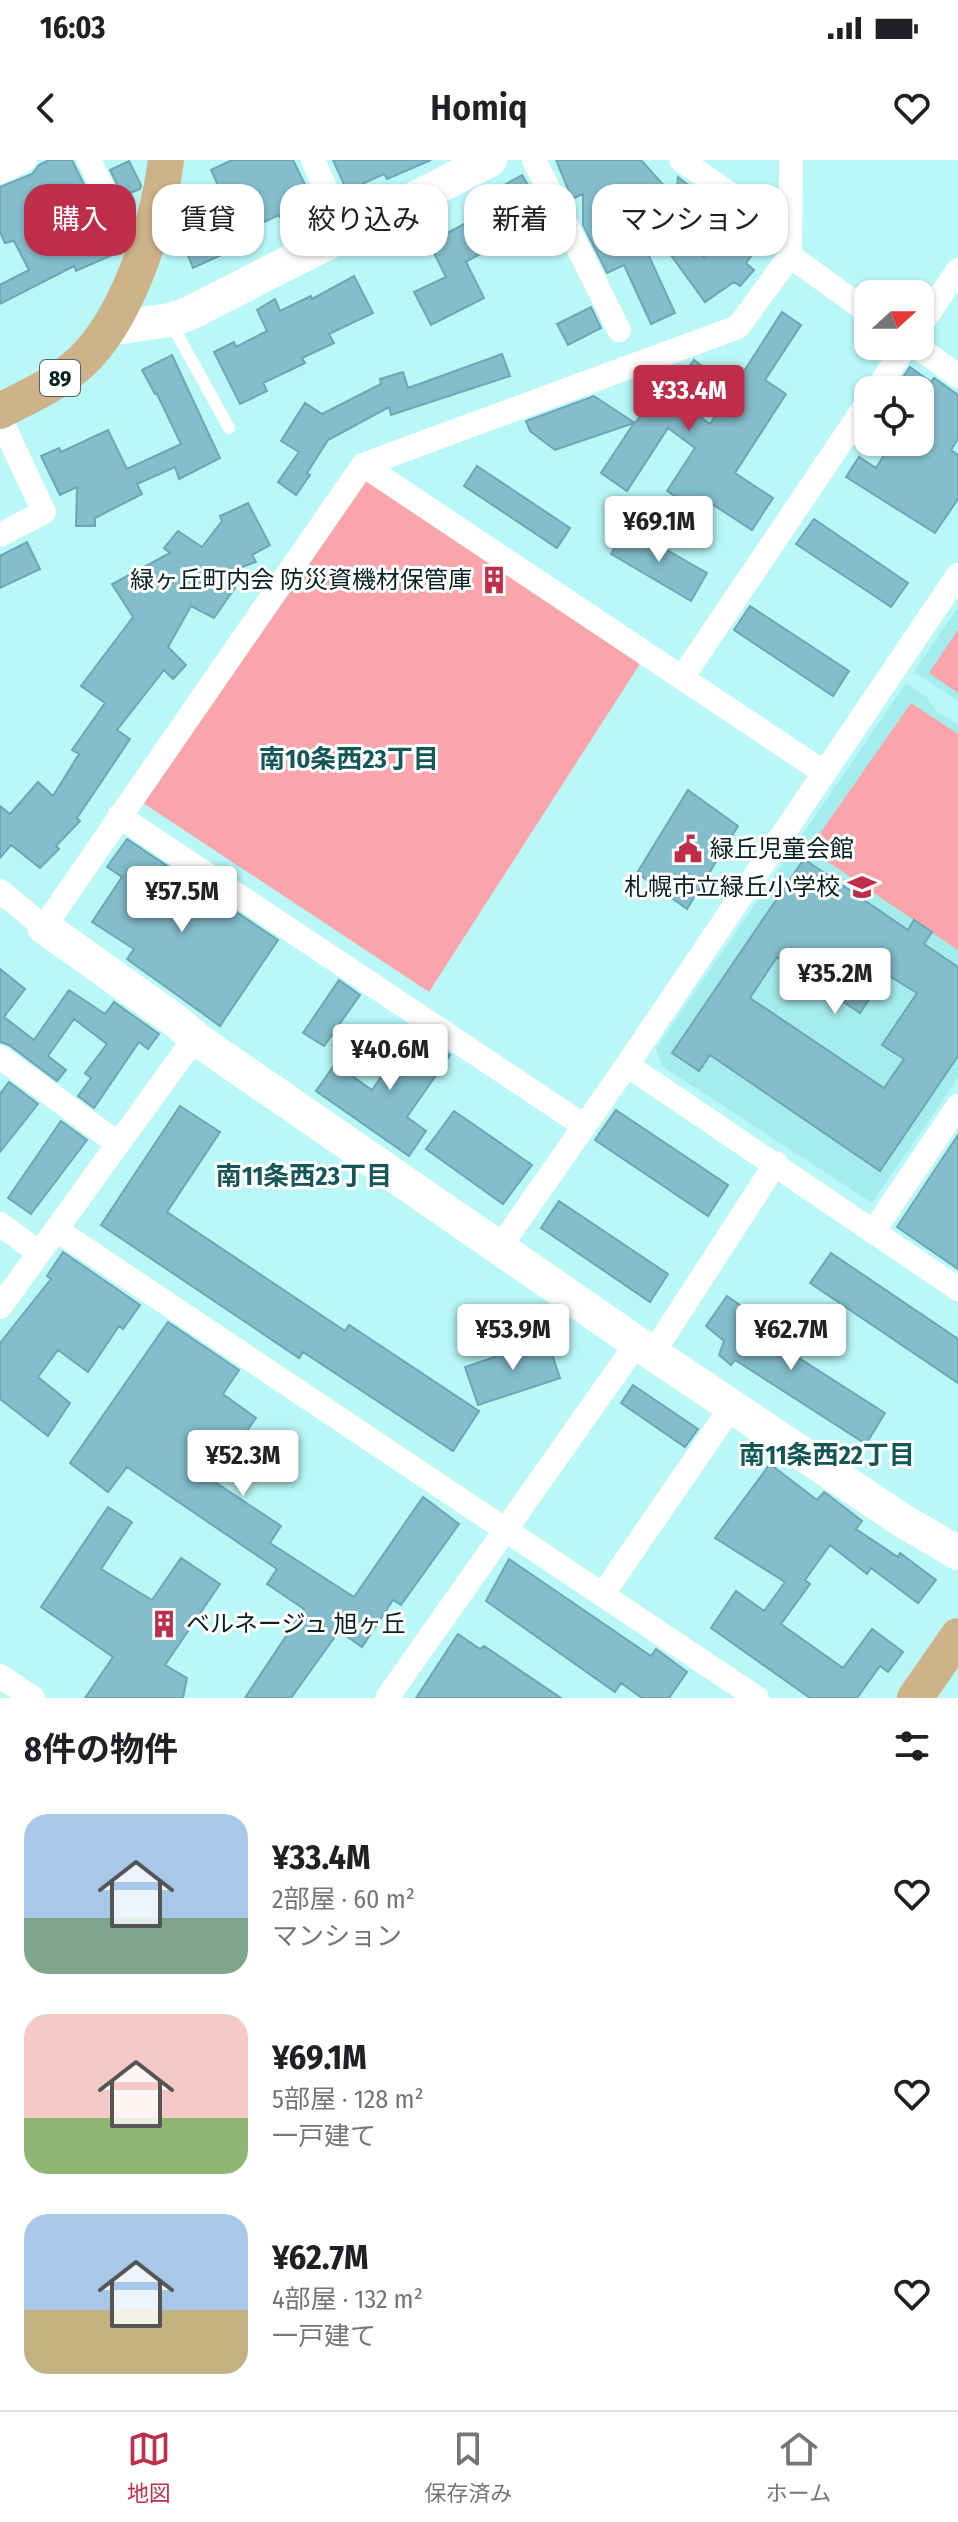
<!DOCTYPE html>
<html lang="ja">
<head>
<meta charset="utf-8">
<style>
	body { margin:0; font-family:"Fira Sans Condensed","Noto Sans JP",sans-serif; background:#f2f2f2; color:#202124; height:100vh; display:flex; flex-direction:column; font-size:30px; white-space:nowrap }
	* { box-sizing:border-box; margin:0 }
	p { font-size:26px; color:#757577 }
	.icon { flex:none; width:44px; height:44px; fill:none; stroke:currentColor; stroke-width:2; stroke-linecap:round; stroke-linejoin:round }
	.map { position:relative; height:1538px; overflow:hidden }
	.details { display:flex; flex-direction:column; background:#fff; flex:1 }
	.details>* { flex:none }
	.banner { position:absolute; left:24px; top:24px; width:910px; height:72px; display:flex; gap:16px }
	.needle { width:52px; rotate:69deg }
	.buttons { position:absolute; left:854px; top:120px; display:grid; gap:16px }
	.buttons a { display:grid; place-items:center; width:80px; height:80px; border-radius:16px; background:#fff; box-shadow:0 2px 6px #0004; font-size:40px }
	.price { position:absolute; translate:-50% -68px; padding:0 18px; border-radius:8px; background:#fff; color:#222; font-size:26px; line-height:52px; filter:drop-shadow(0 2px 4px #0008) }
	.price::after { content:''; position:absolute; left:50%; top:48px; width:24px; height:18px; margin-left:-12px; background:inherit; clip-path:polygon(0 0,100% 0,50% 100%) }
	.price.current { background:#be2d4a; color:#fff }
	ul { padding:0; list-style:none }
	li { display:flex; align-items:center; gap:24px; height:200px; padding:0 24px }
	li span { display:grid; place-items:center; flex:none; width:224px; height:160px; border-radius:24px; color:#555 }
	li>.icon { margin-inline-start:auto }
	span .icon { width:96px; height:96px; fill:#fffc; stroke-width:1 }
	li b { font-size:34px }
	h2 { display:flex; justify-content:space-between; align-items:center; height:96px; padding:0 24px; font-size:34px }
	.chip { padding:0 28px; border-radius:24px; background:#fff; box-shadow:0 2px 6px #0004; font-size:28px; line-height:72px }
	.chip.current { background:#be2d4a; color:#fff }
	.status { display:flex; justify-content:space-between; align-items:center; height:56px; padding:0 40px; background:#fff; direction:ltr }
	.status svg { height:22px; fill:currentColor }
	header { display:flex; justify-content:space-between; align-items:center; height:104px; padding:0 24px; background:#fff; font-size:36px; font-weight:600 }
	.tabs { display:flex; justify-content:space-around; align-items:center; height:112px; border-top:2px solid #e0e0e0; background:#fff; font-size:22px; color:#757577 }
	.tabs a { display:grid; justify-items:center; gap:4px }
	.tabs .current { color:#be2d4a }
	.map>svg:first-child { display:block }
	.built { fill:#a5edec }
	.green { fill:#faa5ab }
	.building { fill:#84bdcb; stroke:#6da6b4; stroke-width:2; fill-rule:evenodd }
	.lines { fill:none; stroke-linecap:round; stroke-linejoin:round }
	.lane { stroke:#fff; stroke-width:12 }
	.street { stroke:#fff; stroke-width:24 }
	.secondary { stroke:#fff; stroke-width:34 }
	.primary { stroke:#ceb289; stroke-width:36 }
	.labels { text-anchor:middle; stroke-width:6; stroke-linejoin:round; paint-order:stroke }
	.shield { fill:#fff; stroke:#516464; stroke-width:2 }
	.shield-label { font-size:22px; font-weight:bold; fill:#072121 }
	.poi-label { font-size:24px; fill:#072121; stroke:#fff; text-anchor:end }
	.neighbourhood-label { font-size:26px; font-weight:bold; fill:#155656; stroke:#fff }
</style>
</head>
<body>
<div class="status"><b>16:03</b><svg viewBox="0 0 49 12"><path d="M0 12V9h3v3zM5 12V6h3v6zM10 12V3h3v9zM15 12V0h3v12zM26 1h20v11H26zM47 4h2v5h-2z"/></svg></div>
<header><svg class="icon" aria-label="back" viewBox="0 0 24 24"><path d="M15 5l-7 7 7 7"/></svg>Homiq<svg class="icon" aria-label="heart" viewBox="0 0 24 24"><path d="M12 20l-8-8c-3-5 5-10 8-4 3-6 11-1 8 4z"/></svg></header>
<div class="map">
<svg width="958" height="1538" viewBox="0 0 958 1538">
	<rect width="100%" height="100%" fill="#b9f8f7"/>
	<path class="built" d="M958 447V541L914 512Z
		M906 523 927 537 935 550 958 565V918L872 1043 662 906 656 889Z"/>
	<path class="green" d="M372 315 647 493 429 832 140 641 348 320Z
		M958 470V533L929 513Z
		M911 543 958 574V790L809 689Z"/>
	<path class="building" d="M49 0H72L104 65 98 68 110 96 76 111 74 106 0 144V125L29 110 14 81 5 83 0 72V27L32 14 39 5Z
		M232 0H293L316 47 283 63 279 55 234 76 239 87 193 108 187 93 191 60 226 43 211 10Z
		M333 0H431L387 19 384 14 347 31Z
		M556 0H641L676 39 678 17 707 40 680 67 704 97 733 55 766 77 746 103 754 110 740 126 734 122 705 142 641 54 632 59 675 153 651 164 624 105 607 113 583 65V34L572 39Z
		M129 1 141 25 140 29 123 36 110 10Z
		M522 15 540 45 517 58 508 44 513 41 499 28Z
		M503 49 516 74 466 102 484 138 431 165 414 132 446 117 429 83 477 57 479 62Z
		M354 116 373 153 329 174 334 183 302 198 305 203 263 223 267 231 240 244 214 192 234 182 236 187 267 171 257 150 275 139 280 151 311 136 312 139Z
		M591 147 601 168 568 185 557 164Z
		M782 152 801 165 765 220 786 234 735 313 773 338 752 370 712 344 705 356 667 331 695 288 668 268 627 331 601 313 634 263 555 290 530 271 526 261 594 236 635 263 662 228 669 233 694 200 707 210 682 243 710 264Z
		M502 194 510 216 391 255 389 247 328 280 307 313 310 315 296 335 278 322 299 292 281 281 305 243 322 254 381 224 380 219 403 212 408 228Z
		M172 195 220 298 179 319 175 307 137 324 142 334 95 358V366H76L77 327 60 335 41 296 59 288 61 292 108 270 127 309 181 284 157 234H155L142 210Z
		M910 207 931 222 934 218 958 235V279L951 290 958 295V339L935 373 846 317 859 297 876 308 892 282H920V230H894Z
		M477 306 570 368 557 388 464 326Z
		M248 343 270 385 252 395 256 402 220 415 235 428 214 458 191 446 168 487 186 505 173 519 164 510 117 570 130 579 77 658 80 661 56 686 59 689 40 708 11 685 0 698V646L10 654 38 622 53 636 79 594 72 590 105 543 81 526 133 457 112 424 170 393 164 388 178 371 202 387 222 361 220 356Z
		M814 359 908 423 891 447 796 384Z
		M627 367 707 413 691 441 611 394Z
		M27 382 40 409 0 428V396Z
		M750 446 849 511 833 536 734 470Z
		M688 630 738 666 687 749 637 713Z
		M127 679 278 780 220 866 127 799 134 789 92 762 122 717 107 707Z
		M804 699 908 770 914 760 932 772 924 784 958 807V896L880 1011 710 895 699 911 672 893ZM777 797 860 853 886 814 917 833 882 885 904 899 884 928 750 838Z
		M0 809 25 829 4 857 34 880 69 830 105 854 114 842 159 874 148 889 139 882 94 948 78 936 91 918 85 913 107 884 74 859 48 896 66 910 57 921 9 885 0 882Z
		M339 820 360 835 324 886 303 873Z
		M413 870 450 895 407 957 426 971 409 996 316 931 335 904 372 930Z
		M9 922 38 944 0 992V934Z
		M180 946 220 972 167 1052 345 1171 349 1165 479 1251 453 1291 303 1192 299 1198 101 1065Z
		M616 950 728 1025 708 1056 595 980Z
		M454 951 532 1005 503 1044 426 989Z
		M61 961 87 980 31 1054 8 1038Z
		M958 975V1109L897 1067Z
		M559 1041 668 1114 650 1142 541 1068Z
		M63 1092 140 1145 123 1169 119 1166 88 1212 58 1190 38 1217 70 1243 48 1276 0 1239V1183L51 1119 47 1116Z
		M831 1093 958 1179V1223L810 1123Z
		M727 1136 762 1160 755 1170 885 1253 866 1284 735 1200 731 1205 719 1195 724 1181 706 1166Z
		M168 1162 239 1210 223 1234 256 1258 212 1320 281 1366 270 1383 354 1437 423 1337 459 1364 401 1445 393 1440 362 1487 339 1471 291 1538H245L304 1449 267 1424 277 1409 127 1307 108 1332 70 1303Z
		M547 1179 560 1218 478 1245 465 1207Z
		M633 1225 698 1269 685 1287 621 1243Z
		M770 1304 817 1340 824 1332 827 1334 862 1361 856 1369 898 1397 900 1393 936 1420 918 1443 871 1408 867 1414 830 1385 805 1420 810 1424 781 1464 843 1508 872 1469 903 1492 888 1512 880 1506 857 1538H810L711 1468 736 1431 764 1451 785 1422 715 1378Z
		M108 1347 132 1362 101 1409 152 1440 181 1398 220 1424 165 1505 187 1518 183 1538H85L113 1497 41 1447Z
		M509 1399 651 1496 656 1489 687 1512 669 1538H642L621 1523 615 1532 486 1441Z
		M458 1474 480 1489 484 1486 561 1538H416Z"/>
	<g class="lines">
		<path class="lane" d="M171 163 229 268"/>
		<path class="street" d="M89 0 129 82 146 91
			M313 0 345 73
			M534 0 619 170
			M681 0 790 76
			M791 0 790 96 738 167 363 305 823 612
			M0 12 25 0
			M790 96 868 152
			M920 166 958 110
			M916 186 958 216
			M876 230 906 186
			M0 258 44 352 0 375
			M682 518 868 242
			M119 656 583 965
			M0 731 44 767 363 305
			M0 897 117 983
			M627 905 958 1129
			M0 1064 39 1093
			M57 1070 757 1538
			M873 1072 958 946
			M500 1087 627 905 958 415
			M0 1147 184 893 198 880
			M653 1193 776 1003
			M603 1434 732 1246
			M0 1516 33 1538
			M387 1538 637 1183"/>
		<path class="secondary" d="M108 169 170 160 186 155 490 0
			M44 767 176 861 198 880 637 1183 903 1361 958 1393"/>
		<path class="primary" d="M0 251C27 237 57 224 80 203 128 159 158 63 166 0
			M915 1538 958 1476"/>
	</g>
	<defs>
		<symbol id="building-bare" viewBox="-9 -9 18 18"><path d="M-4-6H4V6H1V3H-1V6H-4ZM-2.5-4.3h1.7v1.8h-1.7ZM.8-4.3h1.7v1.8H.8ZM-2.5-1h1.7V.8h-1.7ZM.8-1h1.7V.8H.8Z" fill="#be2d4a" stroke="#fff" stroke-width="2.5" paint-order="stroke"/></symbol>
		<symbol id="civic-bare" viewBox="-9 -9 18 18"><path d="M-.6-6.5H3V-4.5H.6V-3L4-1V1h2V6H-6V1h2V-1L-.6-3ZM-1.2 2.5V6h2.4V2.5Z" fill="#be2d4a" stroke="#fff" stroke-width="2.5" paint-order="stroke"/></symbol>
		<symbol id="school-bare" viewBox="-9 -9 18 18"><path d="M0-5L7-2L0 1L-7-2ZM-4 1L0 2.5L4 1V4Q0 6-4 4Z" fill="#be2d4a" stroke="#fff" stroke-width="2.5" paint-order="stroke"/></symbol>
	</defs>
	<g fill-rule="evenodd">
		<use href="#building-bare" x="474" y="400" width="40" height="40"/>
		<use href="#civic-bare" x="668" y="669" width="40" height="40"/>
		<use href="#school-bare" x="842" y="707" width="40" height="40"/>
		<use href="#building-bare" x="144" y="1444" width="40" height="40"/>
	</g>
	<g class="labels">
		<rect class="shield" x="40" y="200" width="40" height="36" rx="6"/>
		<g class="shield-label">
			<text x="60" y="226">89</text>
		</g>
		<g class="poi-label">
			<text x="472" y="428">緑ヶ丘町内会 防災資機材保管庫</text>
			<text x="710" y="697" text-anchor="start">緑丘児童会館</text>
			<text x="840" y="735">札幌市立緑丘小学校</text>
			<text x="186" y="1472" text-anchor="start">ベルネージュ 旭ヶ丘</text>
		</g>
		<g class="neighbourhood-label">
			<text x="349" y="608">南10条西23丁目</text>
			<text x="304" y="1025">南11条西23丁目</text>
			<text x="827" y="1304">南11条西22丁目</text>
		</g>
	</g>
</svg>
<div class="buttons">
<a><svg class="needle" viewBox="-14 -14 28 28"><path d="M0-13l5 13h-10z" fill="#e53935"/><path d="M0 13l5-13h-10z" fill="#757577"/></svg></a>
<a><svg class="icon" aria-label="locate" viewBox="0 0 24 24"><circle cx="12" cy="12" r="6"/><path d="M12 2v4M12 18v4M2 12h4M18 12h4"/></svg></a>
</div>
<b class="price current" style="left:689px;top:273px">¥33.4M</b>
<b class="price" style="left:659px;top:404px">¥69.1M</b>
<b class="price" style="left:182px;top:774px">¥57.5M</b>
<b class="price" style="left:835px;top:856px">¥35.2M</b>
<b class="price" style="left:390px;top:932px">¥40.6M</b>
<b class="price" style="left:513px;top:1212px">¥53.9M</b>
<b class="price" style="left:791px;top:1212px">¥62.7M</b>
<b class="price" style="left:243px;top:1338px">¥52.3M</b>
<div class="banner">
<a class="chip current">購入</a>
<a class="chip">賃貸</a>
<a class="chip">絞り込み</a>
<a class="chip">新着</a>
<a class="chip">マンション</a>
</div>
</div>
<section class="details">
<h2>8件の物件<svg class="icon" aria-label="filters" viewBox="0 0 24 24"><path d="M4 7h16M4 17h16"/><circle cx="9" cy="7" r="2"/><circle cx="15" cy="17" r="2"/></svg></h2>
<ul>
<li><span style="background:linear-gradient(#a9c7e8 65%,#7fa58c 0)"><svg class="icon" aria-label="home" viewBox="0 0 24 24"><path d="M3 11l9-7 9 7M6 9v11h12V9"/></svg></span><div><b>¥33.4M</b><p>2部屋 · 60 m²</p><p>マンション</p></div><svg class="icon" aria-label="heart" viewBox="0 0 24 24"><path d="M12 20l-8-8c-3-5 5-10 8-4 3-6 11-1 8 4z"/></svg></li>
<li><span style="background:linear-gradient(#f6c9c9 65%,#8fb573 0)"><svg class="icon" aria-label="home" viewBox="0 0 24 24"><path d="M3 11l9-7 9 7M6 9v11h12V9"/></svg></span><div><b>¥69.1M</b><p>5部屋 · 128 m²</p><p>一戸建て</p></div><svg class="icon" aria-label="heart" viewBox="0 0 24 24"><path d="M12 20l-8-8c-3-5 5-10 8-4 3-6 11-1 8 4z"/></svg></li>
<li><span style="background:linear-gradient(#a9c7e8 60%,#c2b280 0)"><svg class="icon" aria-label="home" viewBox="0 0 24 24"><path d="M3 11l9-7 9 7M6 9v11h12V9"/></svg></span><div><b>¥62.7M</b><p>4部屋 · 132 m²</p><p>一戸建て</p></div><svg class="icon" aria-label="heart" viewBox="0 0 24 24"><path d="M12 20l-8-8c-3-5 5-10 8-4 3-6 11-1 8 4z"/></svg></li>
</ul>
</section>
<nav class="tabs">
<a class="current"><svg class="icon" aria-label="map" viewBox="0 0 24 24"><path d="M3 6l6-2 6 2 6-2v14l-6 2-6-2-6 2zM9 4v14M15 6v14"/></svg>地図</a>
<a><svg class="icon" aria-label="saved" viewBox="0 0 24 24"><path d="M7 4h10v16l-5-4-5 4z"/></svg>保存済み</a>
<a><svg class="icon" aria-label="home" viewBox="0 0 24 24"><path d="M3 11l9-7 9 7M6 9v11h12V9"/></svg>ホーム</a>
</nav>
</body>
</html>
